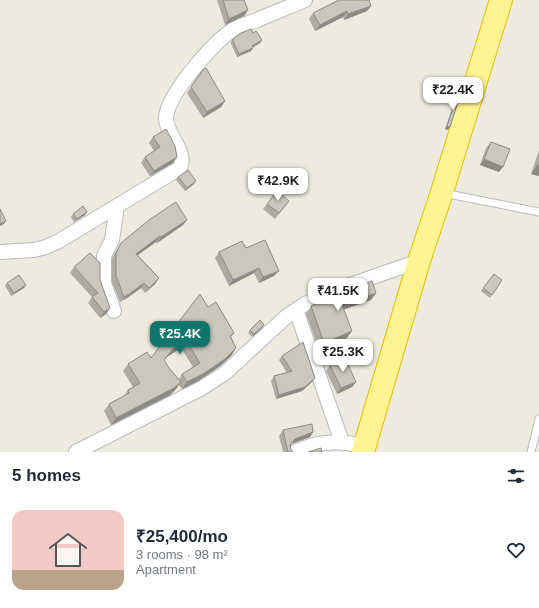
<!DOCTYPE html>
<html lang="en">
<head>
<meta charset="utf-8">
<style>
	body { margin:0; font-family:Helvetica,sans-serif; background:#f6f6f7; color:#1f2937; height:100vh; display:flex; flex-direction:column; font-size:15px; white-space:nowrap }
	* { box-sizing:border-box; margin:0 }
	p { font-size:13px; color:#747a83 }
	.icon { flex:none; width:22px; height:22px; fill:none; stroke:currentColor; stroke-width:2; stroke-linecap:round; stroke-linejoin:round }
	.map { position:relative; height:452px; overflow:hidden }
	.details { display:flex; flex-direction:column; background:#fff; flex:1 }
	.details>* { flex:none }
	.price { position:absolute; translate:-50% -34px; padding:0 9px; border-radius:8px; background:#fff; color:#222; font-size:13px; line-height:26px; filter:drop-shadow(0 1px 2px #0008) }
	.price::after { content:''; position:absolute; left:50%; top:24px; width:12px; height:9px; margin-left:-6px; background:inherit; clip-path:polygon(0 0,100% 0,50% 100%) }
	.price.current { background:#0f766e; color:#fff }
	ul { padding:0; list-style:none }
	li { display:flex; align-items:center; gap:12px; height:100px; padding:0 12px }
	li+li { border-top:1px solid #e0e1e3 }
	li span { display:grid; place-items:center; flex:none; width:112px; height:80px; border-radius:12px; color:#555 }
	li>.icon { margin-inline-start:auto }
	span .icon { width:48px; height:48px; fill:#fffc; stroke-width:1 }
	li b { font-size:17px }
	h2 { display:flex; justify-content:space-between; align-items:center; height:48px; padding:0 12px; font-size:17px }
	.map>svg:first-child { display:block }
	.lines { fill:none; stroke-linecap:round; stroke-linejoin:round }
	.service-casing { stroke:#babbc2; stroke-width:9 }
	.minor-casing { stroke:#babbc2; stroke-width:16 }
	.trunk-casing { stroke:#eabd00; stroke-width:24 }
	.service { stroke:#fff; stroke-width:7 }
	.minor { stroke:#fff; stroke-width:14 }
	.trunk { stroke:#fff491; stroke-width:22 }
	.wall { fill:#adaba3; fill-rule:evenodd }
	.shaded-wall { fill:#8d8b85 }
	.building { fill:#c9c7be; stroke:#8d8b85 }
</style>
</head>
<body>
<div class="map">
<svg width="539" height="452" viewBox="0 0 539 452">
	<rect width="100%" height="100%" fill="#ecebde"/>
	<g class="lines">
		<defs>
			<path id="service" d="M443 193 539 212
				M531 452 539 419"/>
			<path id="minor" d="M0 252 34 250 46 247 59 241 180 168C188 151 165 134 166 117 168 94 215 40 234 29 241 25 250 23 257 20 273 13 289 7 305 0
				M296 310 342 442
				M114 311 104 283V256L112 240 117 206
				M76 452 202 388 225 373 287 316 305 304 344 287 419 261
				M295 452C318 441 340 439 364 447"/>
			<path id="trunk" d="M363 452 419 261 442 192 501 0"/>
		</defs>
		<use href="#service" class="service-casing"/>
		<use href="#minor" class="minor-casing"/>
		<use href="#trunk" class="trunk-casing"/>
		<use href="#service" class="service"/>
		<use href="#minor" class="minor"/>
		<use href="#trunk" class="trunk"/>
	</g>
	<path class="wall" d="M217 0H244L248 10 244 16 225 25Z
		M339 0 367 11 344 20 343 17 315 31 309 19 313 13Z
		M253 33 262 40 260 43 252 47 251 51 237 57 231 44V42L233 39Z
		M203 70 225 101 221 107 203 118 187 93Z
		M458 94 448 130 445 129 456 97Z
		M153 137 177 157 173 163 150 176 141 163 145 157 154 151 149 143Z
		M491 142 499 172 480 165 486 148Z
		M539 150V176L531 174Z
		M178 177 194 184 185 191 176 180Z
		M289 201 275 219 263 209 267 204Z
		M73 214 85 215 74 222 71 217Z
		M187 220 183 225 157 243 156 242 138 255 159 278 155 284 145 293 141 288 124 300V299L120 302 112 282V258L121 243Z
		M246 248 274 276 259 283 254 273 229 286 215 258 219 252Z
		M74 267 100 280 110 308 106 314 100 318 88 303 92 297 70 273Z
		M494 274 502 280 490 298 481 291Z
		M7 283 26 285 24 288 11 296 5 286Z
		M376 293 371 300 343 310 347 338 319 350 306 314 311 306Z
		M208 307 234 333 231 337 236 348 231 356 220 366 198 381 182 389 179 385 176 389 170 395 111 425 104 411 109 404 123 397 128 390 133 387 123 371 128 364 151 358ZM181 348 193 367 182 374 179 379 169 368 164 361 167 357Z
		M262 328 252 337 248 333 250 330Z
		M282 356 315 378 312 382 302 391 276 399 271 381 274 376 287 373 279 360Z
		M330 365 356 382 352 387 337 394 326 371Z
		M283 430 310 437 291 444V450L293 452H283L279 436Z"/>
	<path class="shaded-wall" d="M371 6 367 11 344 20 348 14Z
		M248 10 244 16 225 25 229 19Z
		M347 11 343 17 315 31 320 25Z
		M262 40 260 43 250 49 252 46Z
		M253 48 251 51 237 57 239 54Z
		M225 101 221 107 203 118 207 112Z
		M447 126 450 127 448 130 445 129Z
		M177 157 173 163 150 176 154 171Z
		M484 159 503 167 499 172 480 165Z
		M538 164 539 165V176L531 174Z
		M196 181 194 184 185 191 187 188Z
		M87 212 85 215 74 222 77 219Z
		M187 220 183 225 157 243 161 237Z
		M6 221 4 224 0 226V224Z
		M160 236 156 242 132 259 136 254Z
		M259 268 254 273 229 286 233 280Z
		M279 271 274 276 259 283 263 277Z
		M159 278 155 284 145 293 149 288Z
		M144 283 141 288 124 300 128 295Z
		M26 285 24 288 11 296 14 293Z
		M376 293 371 300 336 312 342 305Z
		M128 294 124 299 120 302 124 297Z
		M110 308 106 314 100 318 104 312Z
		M264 325 262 328 252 337 254 334Z
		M352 331 347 338 319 350 324 343Z
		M186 341 181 348 167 357 159 367 172 350Z
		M236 348 231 356 220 366 198 381 182 389 187 382Z
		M315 378 312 382 302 391 276 399 279 395Z
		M181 382 176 389 170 395 111 425 116 418Z
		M356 382 352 387 337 394 341 388Z
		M313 432 310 437 291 444 287 451 295 439Z"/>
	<path class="building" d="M223 0H244L248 10 229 19Z
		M339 0H369L371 6 348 14 347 11 320 25 313 13Z
		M251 29 253 33 256 31 262 40 252 46 253 48 239 54 233 41V39L241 33Z
		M206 68 225 101 207 112 191 87 203 70Z
		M458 94 460 95 450 127 447 126Z
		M166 129 175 146 177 157 154 171 145 157 160 147 153 137Z
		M491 142 510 149 503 167 484 159Z
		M188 170 196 181 187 188 178 177Z
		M277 191 289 201 279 213 267 204Z
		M176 202 187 220 161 237 160 236 136 254 159 278 149 288 144 283 128 295V294L124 297 116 276V253L121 243 149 220Z
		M83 206 87 212 77 219 73 214Z
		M0 209 6 221 0 224Z
		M265 240 279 271 263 277 259 268 233 280 219 252 242 241 246 248Z
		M90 253 100 263V280L110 308 104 312 92 297 98 293 74 267Z
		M494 274 502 280 492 295 483 288Z
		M19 275 26 285 14 293 7 283Z
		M372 281 376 293 342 305 352 331 324 343 311 306 352 288Z
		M200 294 208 307 216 302 234 333 230 336 236 348 225 359 203 374 187 382 182 374 200 363 186 341 172 350 164 360 169 368 181 382 174 388 116 418 109 404 129 393 128 390 140 383 128 364 147 352 151 358Z
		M260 320 264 325 254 334 250 330Z
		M303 342 315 378 305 387 279 395 274 376 292 371 282 356Z
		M345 358 356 382 341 388 330 365Z
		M312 424 313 432 295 439 290 445 291 450 293 452H288L283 430Z
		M321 448 322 452H308Z"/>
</svg>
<b class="price" style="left:453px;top:111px">₹22.4K</b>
<b class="price" style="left:278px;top:202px">₹42.9K</b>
<b class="price" style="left:338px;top:312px">₹41.5K</b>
<b class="price current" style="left:180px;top:355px">₹25.4K</b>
<b class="price" style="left:343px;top:373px">₹25.3K</b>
</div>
<section class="details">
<h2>5 homes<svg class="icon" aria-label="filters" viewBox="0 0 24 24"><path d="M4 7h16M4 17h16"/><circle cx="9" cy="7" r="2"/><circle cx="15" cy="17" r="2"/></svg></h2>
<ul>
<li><span style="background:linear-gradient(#f6c9c9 75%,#b9a48a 0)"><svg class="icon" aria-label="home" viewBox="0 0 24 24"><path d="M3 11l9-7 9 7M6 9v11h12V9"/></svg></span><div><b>₹25,400/mo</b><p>3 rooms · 98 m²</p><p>Apartment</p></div><svg class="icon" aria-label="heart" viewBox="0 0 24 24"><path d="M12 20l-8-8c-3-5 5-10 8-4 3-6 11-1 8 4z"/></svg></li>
</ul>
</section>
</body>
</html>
